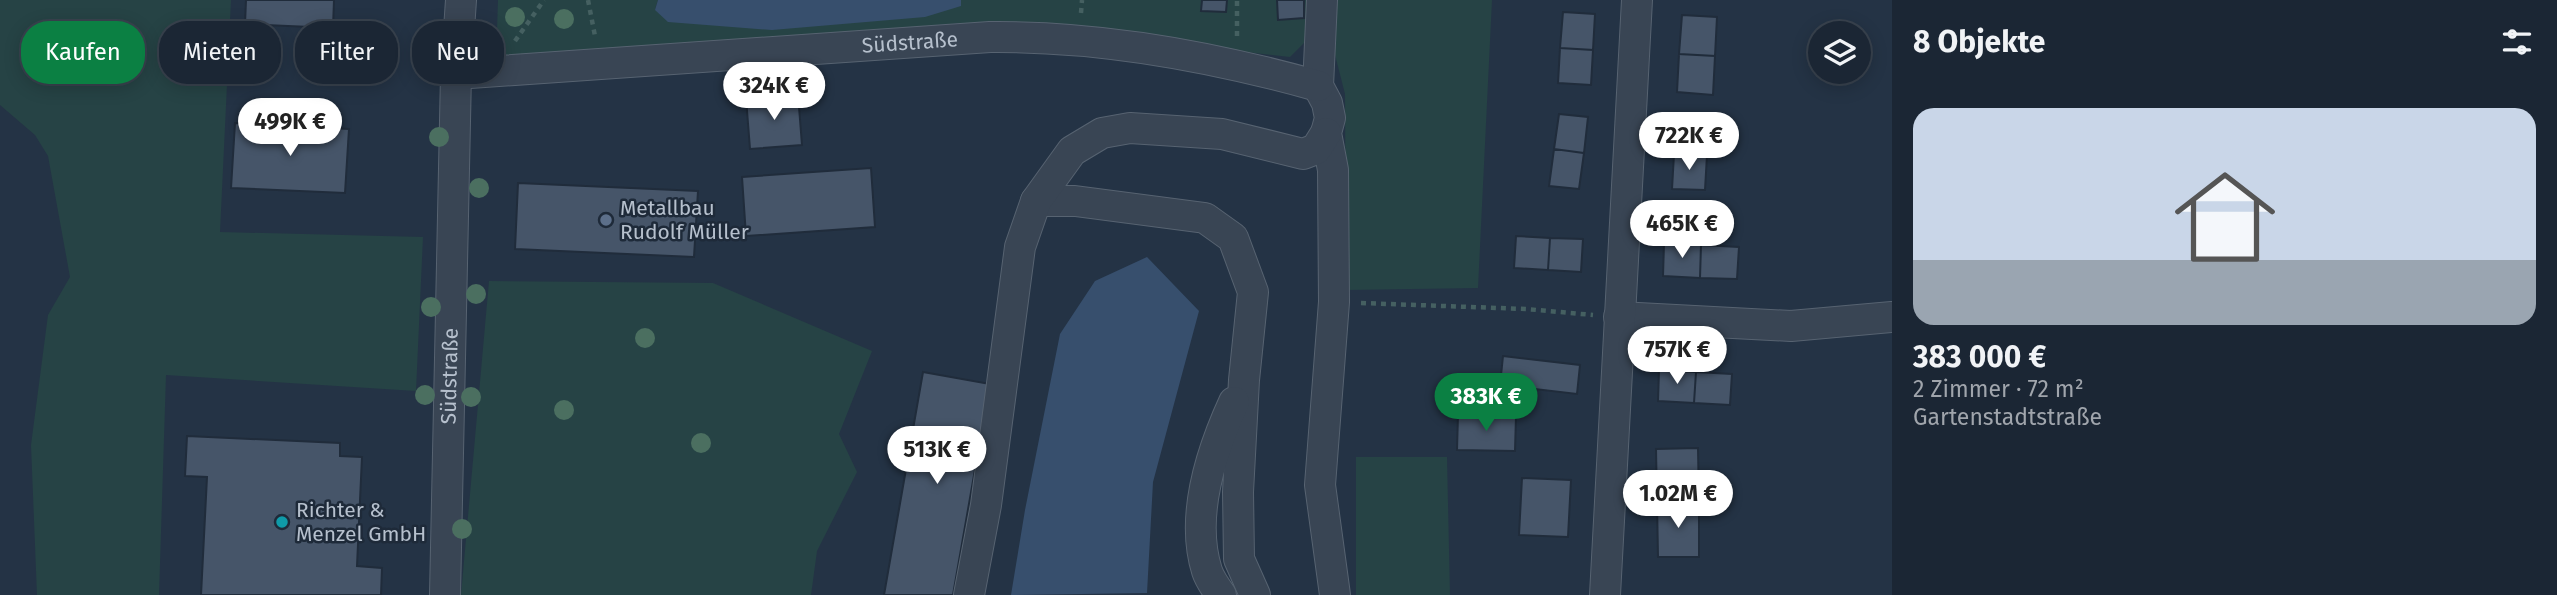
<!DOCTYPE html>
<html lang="de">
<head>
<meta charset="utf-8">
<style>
	body { margin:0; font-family:"Fira Sans",sans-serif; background:#283240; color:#f1f3f6; height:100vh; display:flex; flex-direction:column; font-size:26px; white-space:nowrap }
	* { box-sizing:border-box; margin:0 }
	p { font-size:23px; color:#a0a5ac }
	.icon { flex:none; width:38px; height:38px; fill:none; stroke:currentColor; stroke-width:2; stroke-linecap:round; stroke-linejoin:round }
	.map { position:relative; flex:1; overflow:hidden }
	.side { display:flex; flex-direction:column; background:#1b2634; width:665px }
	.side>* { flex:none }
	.top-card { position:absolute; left:21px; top:21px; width:665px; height:63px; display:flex; gap:14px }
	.buttons { position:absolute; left:1808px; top:21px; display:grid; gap:14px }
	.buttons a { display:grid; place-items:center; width:63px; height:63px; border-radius:50%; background:#1b2634; box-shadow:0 4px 18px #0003,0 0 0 2px #39434f; font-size:35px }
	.price { position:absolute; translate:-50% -60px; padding:0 16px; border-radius:24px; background:#fff; color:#222; font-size:23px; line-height:46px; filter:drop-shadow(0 2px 4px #0008) }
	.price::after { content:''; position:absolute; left:50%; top:42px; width:21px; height:16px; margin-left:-10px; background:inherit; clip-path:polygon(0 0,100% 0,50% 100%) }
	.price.active { background:#0b8043; color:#fff }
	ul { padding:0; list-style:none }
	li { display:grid; align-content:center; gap:14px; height:371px; padding:0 21px }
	li span { display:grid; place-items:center; height:217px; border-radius:21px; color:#555 }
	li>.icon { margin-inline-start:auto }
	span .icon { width:126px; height:126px; fill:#fffc; stroke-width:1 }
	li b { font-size:30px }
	h2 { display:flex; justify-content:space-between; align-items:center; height:84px; padding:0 21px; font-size:30px }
	.tag { padding:0 24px; border-radius:28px; background:#1b2634; box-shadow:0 4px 18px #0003,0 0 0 2px #39434f; font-size:24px; line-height:63px }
	.tag.active { background:#0b8043; color:#fff }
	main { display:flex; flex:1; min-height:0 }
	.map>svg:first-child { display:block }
	.green { fill:#264345 }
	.water { fill:#374f6d }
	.building { fill:#465569; stroke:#202c3b; stroke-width:2 }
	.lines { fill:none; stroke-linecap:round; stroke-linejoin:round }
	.minor-casing { stroke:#576371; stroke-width:32 }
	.path { stroke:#456061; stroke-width:4.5; stroke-dasharray:5 5; stroke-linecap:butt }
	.minor { stroke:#394554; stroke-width:30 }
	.tree { fill:#4b6f60 }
	.service-dot { fill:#5c6f8a; stroke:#1e2a39; stroke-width:2.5 }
	.culture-dot { fill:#0f9aa8; stroke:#1e2a39; stroke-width:2.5 }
	.labels { text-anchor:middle; stroke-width:5; stroke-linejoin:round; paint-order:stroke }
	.street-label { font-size:21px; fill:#b6c0cd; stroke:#1e2a39 }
	.poi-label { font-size:21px; fill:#b6c0cd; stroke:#1e2a39; text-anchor:start }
</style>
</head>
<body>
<main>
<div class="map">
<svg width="1892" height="595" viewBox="0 0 1892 595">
	<rect width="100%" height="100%" fill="#243345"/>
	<path class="green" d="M0 0H231L220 232 423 237 416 391 166 375 159 595H37L31 445 48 315 70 277 48 156 35 135 0 105Z
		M498 0H658L655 10 960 6 961 0H1312V35L1290 57 993 23H962L496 60Z
		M1334 0H1492L1478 288 1346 290 1345 94 1332 43Z
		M489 281 713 283 872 351 839 434 857 472 817 551 811 595H461Z
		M1356 457H1447L1450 595H1356Z"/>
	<path class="water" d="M658 0H961V6L925 17 772 30 668 22 655 10Z
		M1147 257 1199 311 1153 482 1147 593 1011 595 1025 510 1060 334 1095 281Z"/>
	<path class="building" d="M246 0H334L333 28 245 24Z
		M1202 0H1227L1226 12 1201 11Z
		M1277 0H1304V18L1278 20Z
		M1563 12 1595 14 1593 50 1560 48Z
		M1682 15 1717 17 1715 56 1679 54Z
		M1560 48 1593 50 1591 85 1558 83Z
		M1679 54 1715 56 1713 95 1677 92Z
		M798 94 802 145 750 149 746 98Z
		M1559 114 1588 117 1584 153 1554 149Z
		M1675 118 1708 119 1707 155 1674 154Z
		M235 123 349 129 345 193 231 188Z
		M1554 149 1584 153 1579 189 1549 186Z
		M1674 154 1707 155 1705 190 1672 189Z
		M871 168 875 227 746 236 742 177Z
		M518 183 698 191 694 257 515 249Z
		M1516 236 1550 238 1548 270 1514 268Z
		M1550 238 1583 239 1581 272 1548 270Z
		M1664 243 1701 245 1700 278 1663 276Z
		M1701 245 1739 247 1737 279 1700 278Z
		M1503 356 1580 365 1577 394 1500 385Z
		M1659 370 1696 372 1694 403 1658 401Z
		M923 372 990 384 953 595H884Z
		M1696 372 1732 374 1730 405 1694 403Z
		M1458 414 1516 416 1515 451 1457 450Z
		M187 436 340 443V456L362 457 357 566 382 568 381 595H201L207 477 185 476Z
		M1698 448 1699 502 1657 503 1656 449Z
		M1522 478 1571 480 1568 537 1519 535Z
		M1699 502V557H1658L1657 503Z"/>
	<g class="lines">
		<defs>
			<g id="minor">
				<path d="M1322 0 1318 86 1327 103 1330 118 1326 133 1333 170 1334 302 1320 485 1335 595"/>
				<path id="s1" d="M456 74 990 37C1102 36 1211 56 1318 86"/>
				<path d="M1036 201H1075L1205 218 1233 238 1253 292 1244 380 1238 492 1239 559 1255 595"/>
				<path d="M1619 317 1791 326 1892 317"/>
				<path id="s2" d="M445 595 456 74 461 0"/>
				<path d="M969 595 986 505 1020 247 1036 201 1072 151 1102 133 1130 128 1222 134 1303 154 1316 149 1326 133"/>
				<path d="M1221 595C1216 588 1210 580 1207 571 1190 517 1211 452 1234 402"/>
				<path d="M1605 595 1637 0"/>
			</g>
		</defs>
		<use href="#minor" class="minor-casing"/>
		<path class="path" d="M588 0 595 36
			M1081 13 1082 0
			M1237 36V0
			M515 41 544 0
			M1361 303 1526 309 1593 315"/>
		<use href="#minor" class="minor"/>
	</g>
	<g class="tree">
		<circle cx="515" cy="17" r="10"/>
		<circle cx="564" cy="19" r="10"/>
		<circle cx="439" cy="137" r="10"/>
		<circle cx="479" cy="188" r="10"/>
		<circle cx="476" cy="294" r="10"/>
		<circle cx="431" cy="307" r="10"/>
		<circle cx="645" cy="338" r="10"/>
		<circle cx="425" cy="395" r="10"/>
		<circle cx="471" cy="397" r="10"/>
		<circle cx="564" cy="410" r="10"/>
		<circle cx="701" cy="443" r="10"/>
		<circle cx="462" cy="529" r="10"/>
	</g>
	<circle class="service-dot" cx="606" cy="220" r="7"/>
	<circle class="culture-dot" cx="282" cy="522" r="7"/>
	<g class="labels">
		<g class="street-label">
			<text dy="7" stroke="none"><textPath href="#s1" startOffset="455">Südstraße</textPath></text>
			<text dy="7" stroke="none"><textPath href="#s2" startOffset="219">Südstraße</textPath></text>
		</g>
		<g class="poi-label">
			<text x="620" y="215">Metallbau<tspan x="620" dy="24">Rudolf Müller</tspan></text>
			<text x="296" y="517">Richter &amp;<tspan x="296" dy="24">Menzel GmbH</tspan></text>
		</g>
	</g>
</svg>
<div class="buttons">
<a><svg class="icon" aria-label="layers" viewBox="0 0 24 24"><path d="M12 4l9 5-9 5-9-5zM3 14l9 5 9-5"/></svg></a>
</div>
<b class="price" style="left:774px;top:122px">324K €</b>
<b class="price" style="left:290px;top:158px">499K €</b>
<b class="price" style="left:1689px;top:172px">722K €</b>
<b class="price" style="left:1682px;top:260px">465K €</b>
<b class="price" style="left:1677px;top:386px">757K €</b>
<b class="price active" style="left:1486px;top:433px">383K €</b>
<b class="price" style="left:937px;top:486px">513K €</b>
<b class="price" style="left:1678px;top:530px">1.02M €</b>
<div class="top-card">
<a class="tag active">Kaufen</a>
<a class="tag">Mieten</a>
<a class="tag">Filter</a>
<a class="tag">Neu</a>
</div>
</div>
<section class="side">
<h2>8 Objekte<svg class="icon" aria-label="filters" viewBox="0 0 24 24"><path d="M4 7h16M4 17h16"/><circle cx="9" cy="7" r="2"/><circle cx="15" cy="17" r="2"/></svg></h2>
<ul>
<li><span style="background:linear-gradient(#c9d6e8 70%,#9aa5b1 0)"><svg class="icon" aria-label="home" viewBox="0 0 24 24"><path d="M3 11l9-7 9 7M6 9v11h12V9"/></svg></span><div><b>383 000 €</b><p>2 Zimmer · 72 m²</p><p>Gartenstadtstraße</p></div></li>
</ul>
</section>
</main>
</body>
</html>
